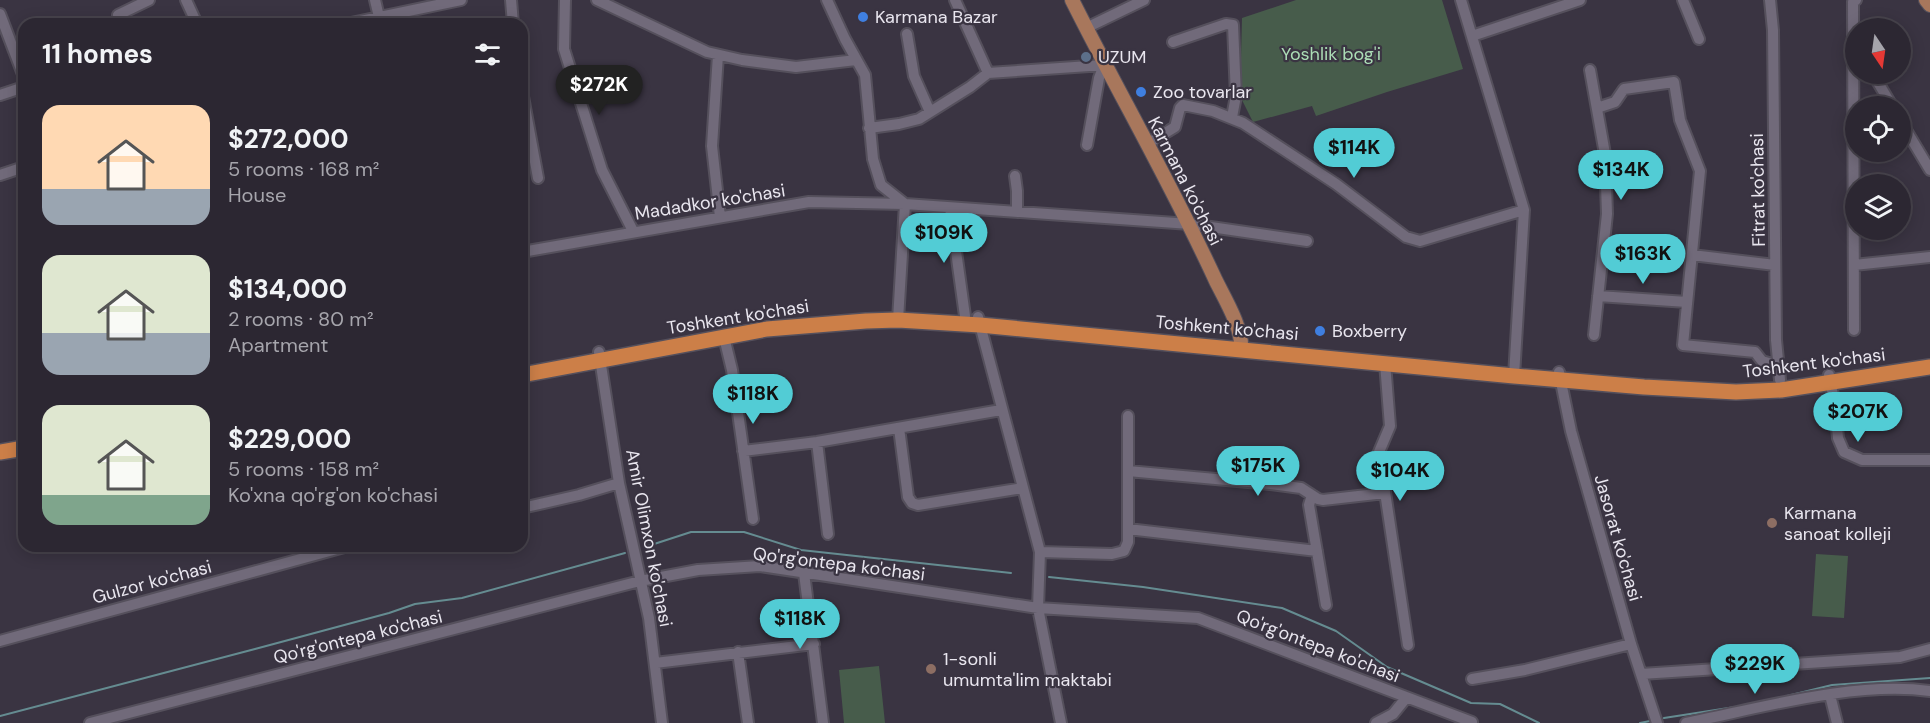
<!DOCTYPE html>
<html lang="en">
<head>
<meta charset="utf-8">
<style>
	body { margin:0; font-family:"DM Sans",sans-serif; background:#38333e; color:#f1f3f6; height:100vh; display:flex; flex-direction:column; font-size:22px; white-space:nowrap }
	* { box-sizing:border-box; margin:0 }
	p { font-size:20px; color:#a6a5ac }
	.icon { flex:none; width:33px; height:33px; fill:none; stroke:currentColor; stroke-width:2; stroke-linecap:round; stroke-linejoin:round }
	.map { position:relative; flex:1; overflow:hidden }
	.side { position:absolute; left:18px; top:18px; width:510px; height:534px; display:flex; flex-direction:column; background:#2c2732; border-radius:18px; box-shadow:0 3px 15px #0003,0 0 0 2px #48444d }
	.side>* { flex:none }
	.needle { width:39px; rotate:167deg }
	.buttons { position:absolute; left:1845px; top:18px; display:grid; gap:12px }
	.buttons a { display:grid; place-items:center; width:66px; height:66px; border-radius:50%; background:#2c2732; box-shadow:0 3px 15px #0003,0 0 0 2px #48444d; font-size:30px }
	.price { position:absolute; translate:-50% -51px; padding:0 14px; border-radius:21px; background:#52ccd5; color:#111; font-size:20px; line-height:39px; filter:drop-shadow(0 2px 3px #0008) }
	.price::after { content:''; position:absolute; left:50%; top:36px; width:18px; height:14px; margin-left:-9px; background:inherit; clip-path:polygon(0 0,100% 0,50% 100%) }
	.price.on { background:#222; color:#fff }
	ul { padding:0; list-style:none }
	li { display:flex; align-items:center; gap:18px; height:150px; padding:0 24px }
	li span { display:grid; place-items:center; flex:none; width:168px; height:120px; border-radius:18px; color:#555 }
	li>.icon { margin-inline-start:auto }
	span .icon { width:72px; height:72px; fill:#fffc; stroke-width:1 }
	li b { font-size:26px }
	h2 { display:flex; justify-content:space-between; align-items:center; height:72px; padding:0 24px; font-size:26px }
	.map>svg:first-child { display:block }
	.green { fill:#475c4b }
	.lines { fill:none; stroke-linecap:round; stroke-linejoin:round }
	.stream { stroke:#658c91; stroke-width:2 }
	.minor-casing { stroke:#55505c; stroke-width:14 }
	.major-casing { stroke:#55505c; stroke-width:16 }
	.highway-casing { stroke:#55505c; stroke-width:18 }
	.minor { stroke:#716a7a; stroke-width:10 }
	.major { stroke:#a8775c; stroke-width:14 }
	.highway { stroke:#cc7f48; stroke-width:15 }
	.shop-dot { fill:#3f7fe0; stroke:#3a3442; stroke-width:2 }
	.service-dot { fill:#5c6f8a; stroke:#3a3442; stroke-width:2 }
	.education-dot { fill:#8d6e63; stroke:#3a3442; stroke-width:2 }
	.labels { text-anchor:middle; stroke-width:4.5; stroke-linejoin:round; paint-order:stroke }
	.poi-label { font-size:18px; fill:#e9e6ef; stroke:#3a3442; text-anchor:start }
	.park-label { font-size:18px; fill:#abdcb5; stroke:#3a3442 }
	.street-label { font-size:18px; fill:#e9e6ef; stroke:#3a3442 }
</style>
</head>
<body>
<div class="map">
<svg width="1930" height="723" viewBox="0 0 1930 723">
	<rect width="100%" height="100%" fill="#3a3442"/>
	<path class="green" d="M1296 0H1442L1463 69 1387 92 1316 116 1312 106 1253 122 1240 96 1242 18Z
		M1816 554 1848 556 1844 618 1812 616Z
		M879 666 885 723H844L839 670Z"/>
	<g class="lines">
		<path class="stream" d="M648 546 691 532H744L801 550 1011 573
			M1049 577 1143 587 1282 608 1336 631 1387 667 1471 703 1500 704 1539 723
			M1787 696 1832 685 1930 678
			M0 716 255 649 389 613 415 604 462 598 625 553
			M1664 718 1735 707
			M1640 723 1650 721"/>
		<defs>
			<path id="minor" d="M186 0 197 24
				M375 0 379 17
				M511 0 513 24
				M565 0 564 49 602 170 633 231
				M597 0 707 52 742 60 796 67 856 60
				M827 0 845 39 865 75 873 159 881 185 905 204
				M955 0 988 73
				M1461 0 1524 210 1514 376
				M1683 0 1699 39
				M1770 0 1773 30 1776 340 1780 380
				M0 14 24 77
				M118 15 149 0
				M346 24 461 0
				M1086 28 1144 0
				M907 34 914 76 930 112
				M1472 36 1580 0
				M1173 42 1226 24 1233 25 1236 96 1232 117
				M718 55 712 146 720 217
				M1590 70 1605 154 1607 214 1594 335
				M1873 74 1892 106
				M522 91 538 178
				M0 95 24 87
				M1597 108 1615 102 1624 89 1674 82 1680 120 1700 171 1683 345 1755 352 1762 361 1778 366
				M1900 120 1930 170
				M869 128 899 124 919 119 970 87 988 73 1104 65 1099 78 1087 145
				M1147 144 1175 127 1180 108 1183 105 1213 111 1243 123 1336 184 1406 237 1420 241 1524 210
				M0 175 24 167
				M1015 176 1017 191V212
				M950 208 965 316
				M522 252 809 202 905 204 1190 224 1307 241
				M1692 255 1775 265
				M1854 265 1930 257
				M1598 296 1687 302
				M978 317 1040 552 1038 608 1061 723
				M898 320 905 204
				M1854 330 1853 2 1856 0
				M724 337 732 370 753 519
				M599 352 619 483 649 618 662 723
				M1385 363 1390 426 1379 452 1408 645
				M1559 372 1571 431 1631 644 1657 723
				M1829 375 1835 405 1838 438 1844 452 1862 460H1930
				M899 428 908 497 912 503 918 505 1023 488
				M817 442 828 534
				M743 451 817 442 1001 410
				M1128 471 1270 484 1301 488 1318 499 1323 500 1385 493
				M1312 495 1309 505 1326 605
				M522 508 579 495 619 483
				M1128 529 1317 551
				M1040 552 1112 554 1124 551 1128 542V416
				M804 573 823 723
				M0 641 348 546
				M738 652 748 723
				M655 663 814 644
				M1641 674 1900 657 1930 649
				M1472 679 1525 670 1631 644
				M1830 695 1837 723
				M90 723 640 581 698 570 760 566 1038 608 1198 618 1472 722
				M1376 723 1393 714 1406 698
				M1686 723C1761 708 1854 681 1930 691"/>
			<path id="major" d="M1072 0C1119 94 1172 185 1216 281 1225 299 1243 329 1241 349
				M1926 0 1930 5"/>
			<path id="highway" d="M522 375 767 329 866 321 898 320 980 325 1514 376 1644 387 1736 392 1781 390 1930 367
				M0 452 24 448"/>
		</defs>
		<use href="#minor" class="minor-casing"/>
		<use href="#major" class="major-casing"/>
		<use href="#highway" class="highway-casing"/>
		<use href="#minor" class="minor"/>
		<use href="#major" class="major"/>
		<use href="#highway" class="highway"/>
	</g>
	<g class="shop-dot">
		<circle cx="863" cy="17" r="6"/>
		<circle cx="1141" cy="92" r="6"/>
		<circle cx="1320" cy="331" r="6"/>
	</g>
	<circle class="service-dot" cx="1086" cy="57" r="6"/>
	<g class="education-dot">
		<circle cx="1772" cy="523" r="6"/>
		<circle cx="931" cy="669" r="6"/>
	</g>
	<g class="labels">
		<g class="poi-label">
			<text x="875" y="23">Karmana Bazar</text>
			<text x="1098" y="63">UZUM</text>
			<text x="1153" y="98">Zoo tovarlar</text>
			<text x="1332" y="337">Boxberry</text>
			<text x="1784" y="519">Karmana<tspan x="1784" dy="21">sanoat kolleji</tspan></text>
			<text x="943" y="665">1-sonli<tspan x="943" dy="21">umumta'lim maktabi</tspan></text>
		</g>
		<g class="park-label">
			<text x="1331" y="60">Yoshlik bog'i</text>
		</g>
		<g class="street-label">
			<text transform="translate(1185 181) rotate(63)" y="6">Karmana ko'chasi</text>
			<text transform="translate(1758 190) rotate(-91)" y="6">Fitrat ko'chasi</text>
			<text transform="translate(710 202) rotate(-9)" y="6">Madadkor ko'chasi</text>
			<text transform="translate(738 317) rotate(-9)" y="6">Toshkent ko'chasi</text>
			<text transform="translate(1227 328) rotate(5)" y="6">Toshkent ko'chasi</text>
			<text transform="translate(1814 363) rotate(-7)" y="6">Toshkent ko'chasi</text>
			<text transform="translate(649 538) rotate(79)" y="6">Amir Olimxon ko'chasi</text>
			<text transform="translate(1618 538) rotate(74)" y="6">Jasorat ko'chasi</text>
			<text transform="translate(839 564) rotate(7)" y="6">Qo'rg'ontepa ko'chasi</text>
			<text transform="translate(152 582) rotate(-15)" y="6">Gulzor ko'chasi</text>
			<text transform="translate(358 637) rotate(-14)" y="6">Qo'rg'ontepa ko'chasi</text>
			<text transform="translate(1318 646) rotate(21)" y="6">Qo'rg'ontepa ko'chasi</text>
		</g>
	</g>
</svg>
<div class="buttons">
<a><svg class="needle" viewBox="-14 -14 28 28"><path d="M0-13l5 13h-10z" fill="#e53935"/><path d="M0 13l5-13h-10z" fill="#a6a5ac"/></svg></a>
<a><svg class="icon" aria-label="locate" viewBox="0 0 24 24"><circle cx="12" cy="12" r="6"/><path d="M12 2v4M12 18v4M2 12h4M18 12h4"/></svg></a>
<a><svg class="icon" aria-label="layers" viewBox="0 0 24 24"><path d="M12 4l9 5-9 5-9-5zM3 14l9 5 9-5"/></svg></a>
</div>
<b class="price on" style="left:599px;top:116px">$272K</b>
<b class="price" style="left:1354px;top:179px">$114K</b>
<b class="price" style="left:1621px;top:201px">$134K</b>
<b class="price" style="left:944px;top:264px">$109K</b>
<b class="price" style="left:1643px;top:285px">$163K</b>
<b class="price" style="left:753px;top:425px">$118K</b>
<b class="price" style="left:1858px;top:443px">$207K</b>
<b class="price" style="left:1258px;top:497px">$175K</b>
<b class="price" style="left:1400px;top:502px">$104K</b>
<b class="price" style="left:800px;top:650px">$118K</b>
<b class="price" style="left:1755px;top:695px">$229K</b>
<section class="side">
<h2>11 homes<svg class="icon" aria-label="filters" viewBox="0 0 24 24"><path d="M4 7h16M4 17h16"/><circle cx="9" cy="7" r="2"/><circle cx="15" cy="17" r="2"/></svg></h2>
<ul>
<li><span style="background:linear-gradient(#ffd9b3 70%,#9aa5b1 0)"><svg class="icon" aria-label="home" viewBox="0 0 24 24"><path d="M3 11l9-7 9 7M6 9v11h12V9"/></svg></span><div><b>$272,000</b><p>5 rooms · 168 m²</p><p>House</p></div></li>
<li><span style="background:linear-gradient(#dfe7d0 65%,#9aa5b1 0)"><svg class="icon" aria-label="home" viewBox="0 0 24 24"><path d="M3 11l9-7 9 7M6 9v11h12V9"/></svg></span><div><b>$134,000</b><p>2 rooms · 80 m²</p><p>Apartment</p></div></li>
<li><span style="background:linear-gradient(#dfe7d0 75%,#7fa58c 0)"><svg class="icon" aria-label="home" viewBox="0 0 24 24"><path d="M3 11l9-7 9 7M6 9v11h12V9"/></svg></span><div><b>$229,000</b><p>5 rooms · 158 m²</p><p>Ko'xna qo'rg'on ko'chasi</p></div></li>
</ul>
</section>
</div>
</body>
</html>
